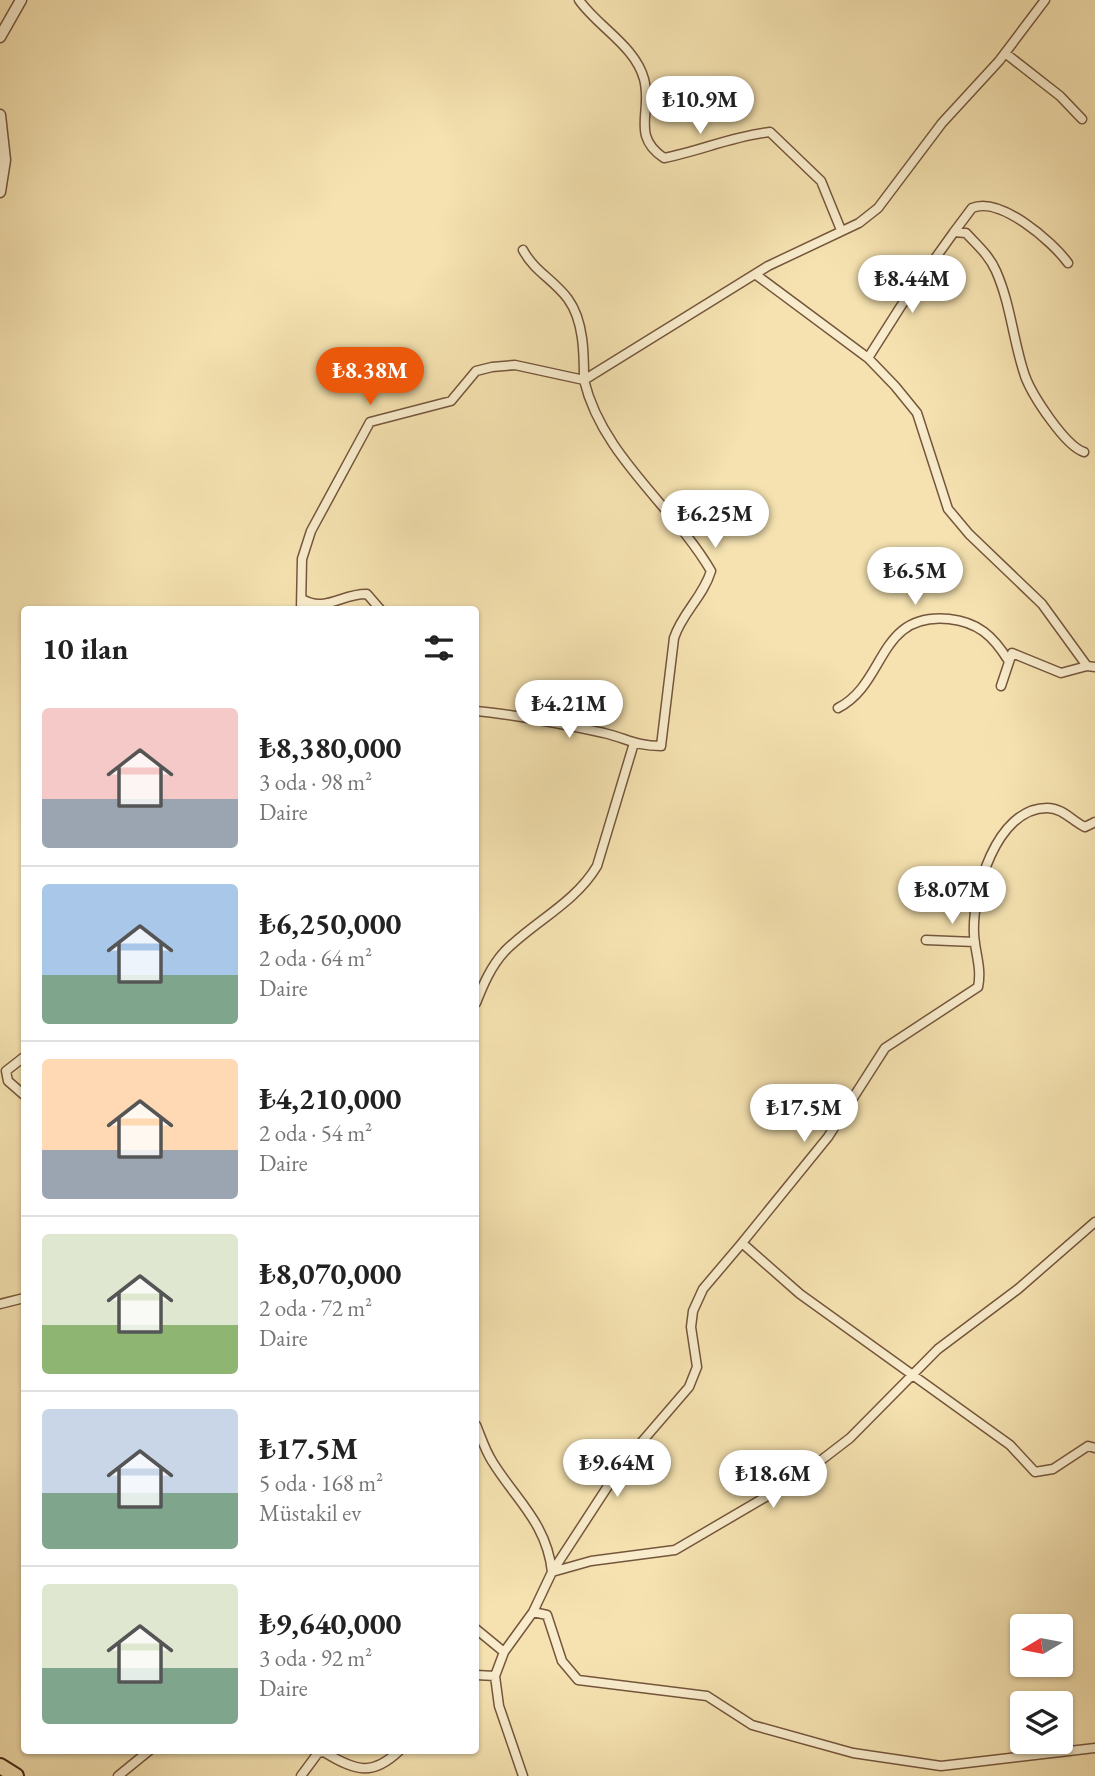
<!DOCTYPE html>
<html lang="tr">
<head>
<meta charset="utf-8">
<style>
	body { margin:0; font-family:"EB Garamond",serif; background:#f2f2f2; color:#222; height:100vh; display:flex; flex-direction:column; font-size:26px; white-space:nowrap }
	* { box-sizing:border-box; margin:0 }
	p { font-size:23px; color:#767676 }
	.icon { flex:none; width:38px; height:38px; fill:none; stroke:currentColor; stroke-width:2; stroke-linecap:round; stroke-linejoin:round }
	.map { position:relative; flex:1; overflow:hidden }
	.sheet { position:absolute; left:21px; top:606px; width:458px; height:1148px; display:flex; flex-direction:column; background:#fff; border-radius:7px; box-shadow:0 2px 5px #0004 }
	.sheet>* { flex:none }
	.needle { width:46px; rotate:260deg }
	.buttons { position:absolute; left:1010px; top:1614px; display:grid; gap:14px }
	.buttons a { display:grid; place-items:center; width:63px; height:63px; border-radius:7px; background:#fff; box-shadow:0 2px 5px #0004; font-size:35px }
	.price { position:absolute; translate:-50% -60px; padding:0 16px; border-radius:24px; background:#fff; color:#222; font-size:23px; line-height:46px; filter:drop-shadow(0 2px 4px #0008) }
	.price::after { content:''; position:absolute; left:50%; top:42px; width:21px; height:16px; margin-left:-10px; background:inherit; clip-path:polygon(0 0,100% 0,50% 100%) }
	.price.selected { background:#ea580c; color:#fff }
	ul { padding:0; list-style:none }
	li { display:flex; align-items:center; gap:21px; height:175px; padding:0 21px }
	li+li { border-top:2px solid #e0e0e0 }
	li span { display:grid; place-items:center; flex:none; width:196px; height:140px; border-radius:7px; color:#555 }
	li>.icon { margin-inline-start:auto }
	span .icon { width:84px; height:84px; fill:#fffc; stroke-width:1 }
	li b { font-size:30px }
	h2 { display:flex; justify-content:space-between; align-items:center; height:84px; padding:0 21px; font-size:30px }
	.map>svg:first-child { display:block }
	.lines { fill:none; stroke-linecap:round; stroke-linejoin:round }
	.minor-casing { stroke:#75563c; stroke-width:11 }
	.tertiary-casing { stroke:#75563c; stroke-width:13 }
	.trunk-casing { stroke:#4a2715; stroke-width:18 }
	.minor { stroke:#f8eccc; stroke-width:8 }
	.tertiary { stroke:#f8eccc; stroke-width:10 }
	.trunk { stroke:#f5e2b0; stroke-width:14 }
</style>
</head>
<body>
<div class="map">
<svg width="1095" height="1776" viewBox="0 0 1095 1776">
	<rect width="100%" height="100%" fill="#f5e2b0"/>
	<filter id="stains"><feTurbulence type="fractalNoise" baseFrequency=".00286" numOctaves="4"/><feColorMatrix values="0 0 0 0 .2 0 0 0 0 .09 0 0 0 0 .02 0 0 0 .5 -.17"/></filter>
	<radialGradient id="worn" r=".72"><stop offset=".6" stop-color="#630" stop-opacity="0"/><stop offset="1" stop-color="#630" stop-opacity=".3"/></radialGradient>
	<g class="lines">
		<defs>
			<path id="minor" d="M579 0C598 27 635 46 644 79 653 112 630 135 664 158 700 151 733 136 770 132L821 181 841 230
				M1005 53 1060 96 1082 119
				M954 232 972 208C1000 196 1052 241 1068 263
				M755 274 868 358 895 386 917 413 948 509 969 534 1042 604 1087 666
				M868 358 901 306 954 232 966 233C977 245 989 255 996 271 1011 305 1013 341 1025 376 1032 395 1065 446 1084 452
				M302 599C325 613 343 593 367 594L380 609
				M301 609 302 559 311 531 370 422 451 401 476 371 492 367 515 365 584 380C584 354 584 321 568 299 554 280 534 271 523 250
				M1001 686 1012 653 1061 673 1087 666 1095 667
				M838 708C887 683 877 612 949 619 978 622 993 636 1008 660
				M476 711C519 715 562 724 604 733 628 739 636 746 661 746L674 638C682 613 703 597 711 571 673 506 602 456 584 380L768 266 859 223 878 208 942 123 999 61 1045 0
				M1095 822 1085 827C1072 821 1063 808 1047 808 996 808 972 893 974 934 975 953 982 968 978 987L885 1048 828 1137 742 1243 800 1294 1010 1445 1035 1472 1053 1469 1088 1446 1095 1448
				M926 940 975 942
				M476 1003C483 985 491 966 505 951 535 921 575 903 597 866L634 743
				M24 1057 6 1071 8 1081 24 1095
				M0 1304 24 1298
				M476 1425C481 1437 485 1450 492 1461 515 1499 547 1523 552 1572L621 1466 689 1387 697 1367 691 1327 693 1311 703 1289 742 1243
				M533 1612 547 1615 562 1661 578 1680 707 1696 752 1725 853 1753 941 1766 1095 1748
				M476 1629 504 1652
				M476 1675 495 1676
				M118 1776 150 1750
				M301 1776 318 1753 324 1752C357 1772 373 1776 400 1750
				M523 1776 499 1706 495 1676 504 1652 533 1612 552 1572 591 1561 675 1550 798 1478 850 1438 938 1349 1018 1289 1095 1222"/>
			<path id="tertiary" d="M0 37 21 0
				M0 115 5 160 0 192"/>
			<path id="trunk" d="M0 1766 16 1776"/>
		</defs>
		<use href="#minor" class="minor-casing"/>
		<use href="#tertiary" class="tertiary-casing"/>
		<use href="#trunk" class="trunk-casing"/>
		<use href="#minor" class="minor"/>
		<use href="#tertiary" class="tertiary"/>
		<use href="#trunk" class="trunk"/>
	</g>
	<rect width="100%" height="100%" filter="url(#stains)"/>
	<rect width="100%" height="100%" fill="url(#worn)"/>
</svg>
<div class="buttons">
<a><svg class="needle" viewBox="-14 -14 28 28"><path d="M0-13l5 13h-10z" fill="#e53935"/><path d="M0 13l5-13h-10z" fill="#767676"/></svg></a>
<a><svg class="icon" aria-label="layers" viewBox="0 0 24 24"><path d="M12 4l9 5-9 5-9-5zM3 14l9 5 9-5"/></svg></a>
</div>
<b class="price" style="left:700px;top:136px">₺10.9M</b>
<b class="price" style="left:912px;top:315px">₺8.44M</b>
<b class="price selected" style="left:370px;top:407px">₺8.38M</b>
<b class="price" style="left:715px;top:550px">₺6.25M</b>
<b class="price" style="left:915px;top:607px">₺6.5M</b>
<b class="price" style="left:569px;top:740px">₺4.21M</b>
<b class="price" style="left:952px;top:926px">₺8.07M</b>
<b class="price" style="left:804px;top:1144px">₺17.5M</b>
<b class="price" style="left:617px;top:1499px">₺9.64M</b>
<b class="price" style="left:773px;top:1510px">₺18.6M</b>
<section class="sheet">
<h2>10 ilan<svg class="icon" aria-label="filters" viewBox="0 0 24 24"><path d="M4 7h16M4 17h16"/><circle cx="9" cy="7" r="2"/><circle cx="15" cy="17" r="2"/></svg></h2>
<ul>
<li><span style="background:linear-gradient(#f6c9c9 65%,#9aa5b1 0)"><svg class="icon" aria-label="home" viewBox="0 0 24 24"><path d="M3 11l9-7 9 7M6 9v11h12V9"/></svg></span><div><b>₺8,380,000</b><p>3 oda · 98 m²</p><p>Daire</p></div></li>
<li><span style="background:linear-gradient(#a9c7e8 65%,#7fa58c 0)"><svg class="icon" aria-label="home" viewBox="0 0 24 24"><path d="M3 11l9-7 9 7M6 9v11h12V9"/></svg></span><div><b>₺6,250,000</b><p>2 oda · 64 m²</p><p>Daire</p></div></li>
<li><span style="background:linear-gradient(#ffd9b3 65%,#9aa5b1 0)"><svg class="icon" aria-label="home" viewBox="0 0 24 24"><path d="M3 11l9-7 9 7M6 9v11h12V9"/></svg></span><div><b>₺4,210,000</b><p>2 oda · 54 m²</p><p>Daire</p></div></li>
<li><span style="background:linear-gradient(#dfe7d0 65%,#8fb573 0)"><svg class="icon" aria-label="home" viewBox="0 0 24 24"><path d="M3 11l9-7 9 7M6 9v11h12V9"/></svg></span><div><b>₺8,070,000</b><p>2 oda · 72 m²</p><p>Daire</p></div></li>
<li><span style="background:linear-gradient(#c9d6e8 60%,#7fa58c 0)"><svg class="icon" aria-label="home" viewBox="0 0 24 24"><path d="M3 11l9-7 9 7M6 9v11h12V9"/></svg></span><div><b>₺17.5M</b><p>5 oda · 168 m²</p><p>Müstakil ev</p></div></li>
<li><span style="background:linear-gradient(#dfe7d0 60%,#7fa58c 0)"><svg class="icon" aria-label="home" viewBox="0 0 24 24"><path d="M3 11l9-7 9 7M6 9v11h12V9"/></svg></span><div><b>₺9,640,000</b><p>3 oda · 92 m²</p><p>Daire</p></div></li>
</ul>
</section>
</div>
</body>
</html>
